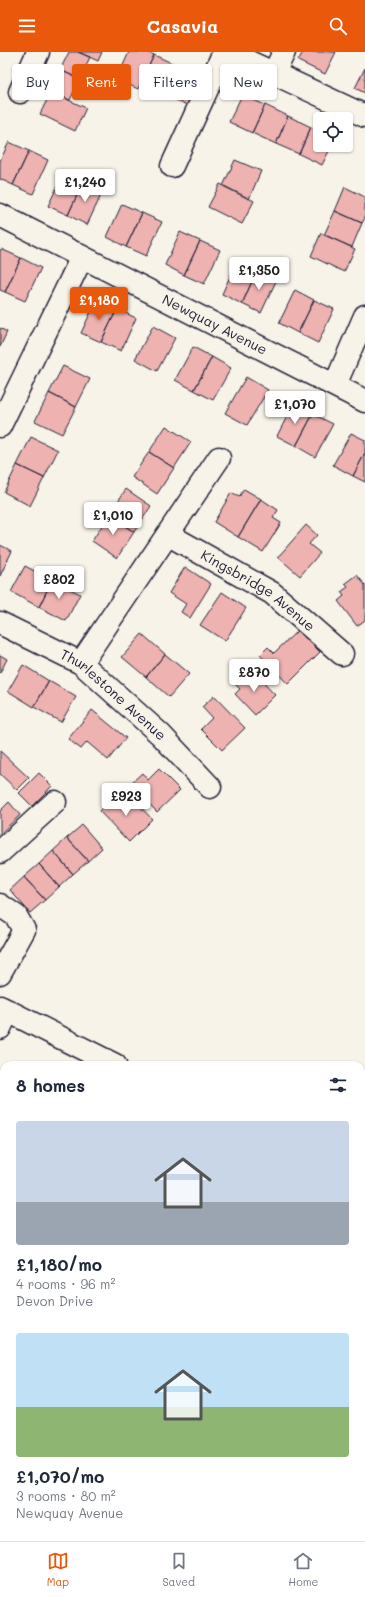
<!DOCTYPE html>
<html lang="en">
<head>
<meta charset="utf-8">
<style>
	body { margin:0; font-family:Mali,sans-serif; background:#f2f2f3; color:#1f2937; height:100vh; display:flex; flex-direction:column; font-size:15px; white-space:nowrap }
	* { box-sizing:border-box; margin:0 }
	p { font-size:13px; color:#747a83 }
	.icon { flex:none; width:22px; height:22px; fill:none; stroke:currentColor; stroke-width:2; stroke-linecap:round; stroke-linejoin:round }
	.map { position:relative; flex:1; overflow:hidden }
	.panel { position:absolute; left:0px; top:1009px; width:365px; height:480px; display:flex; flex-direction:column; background:#fff; border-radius:12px 12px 0 0; box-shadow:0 1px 3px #0004 }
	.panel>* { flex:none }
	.banner { position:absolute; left:12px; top:12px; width:341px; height:36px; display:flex; gap:8px }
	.tools { position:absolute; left:313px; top:60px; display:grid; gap:8px }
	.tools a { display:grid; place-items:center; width:40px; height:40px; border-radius:4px; background:#fff; box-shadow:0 1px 3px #0004; font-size:20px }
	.price { position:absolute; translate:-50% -34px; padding:0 9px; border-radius:4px; background:#fff; color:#222; font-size:13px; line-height:26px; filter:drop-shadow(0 1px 2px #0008) }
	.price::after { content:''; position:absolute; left:50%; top:24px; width:12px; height:9px; margin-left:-6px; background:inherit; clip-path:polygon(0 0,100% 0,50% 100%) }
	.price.selected { background:#ea580c; color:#fff }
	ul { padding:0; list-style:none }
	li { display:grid; align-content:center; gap:8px; height:212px; padding:0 16px }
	li span { display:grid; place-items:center; height:124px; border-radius:4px; color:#555 }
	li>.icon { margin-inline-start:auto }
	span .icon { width:72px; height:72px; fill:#fffc; stroke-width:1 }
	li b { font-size:17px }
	h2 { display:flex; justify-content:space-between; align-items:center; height:48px; padding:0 16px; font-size:17px }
	.tag { padding:0 14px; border-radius:4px; background:#fff; box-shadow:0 1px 3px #0004; font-size:14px; line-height:36px }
	.tag.selected { background:#ea580c; color:#fff }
	header { display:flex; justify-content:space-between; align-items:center; height:52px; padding:0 16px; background:#ea580c; color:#fff; font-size:18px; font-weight:800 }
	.menu { display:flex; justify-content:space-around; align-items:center; height:56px; border-top:1px solid #e0e1e3; background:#fff; font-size:11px; color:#747a83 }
	.menu a { display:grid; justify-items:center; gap:2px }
	.menu .selected { color:#ea580c }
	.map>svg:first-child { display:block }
	.green { fill:#c3eaa5; stroke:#728670 }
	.building { fill:#eeb2b1; stroke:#22223b }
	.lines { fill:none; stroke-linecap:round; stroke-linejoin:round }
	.minor-casing { stroke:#22223b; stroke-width:25 }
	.minor { stroke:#f7f3e8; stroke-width:22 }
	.labels { text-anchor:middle; stroke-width:4; stroke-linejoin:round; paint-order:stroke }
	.street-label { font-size:14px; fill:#22223b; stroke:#f7f3e8 }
</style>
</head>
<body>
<header><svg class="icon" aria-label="menu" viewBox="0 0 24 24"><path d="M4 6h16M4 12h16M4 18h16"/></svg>Casavia<svg class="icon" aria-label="search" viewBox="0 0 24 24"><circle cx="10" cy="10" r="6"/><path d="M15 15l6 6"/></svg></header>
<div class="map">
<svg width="365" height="1489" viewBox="0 0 365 1489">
	<rect width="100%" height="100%" fill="#f7f3e8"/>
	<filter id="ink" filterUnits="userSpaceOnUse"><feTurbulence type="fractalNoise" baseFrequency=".025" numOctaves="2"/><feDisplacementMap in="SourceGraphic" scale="8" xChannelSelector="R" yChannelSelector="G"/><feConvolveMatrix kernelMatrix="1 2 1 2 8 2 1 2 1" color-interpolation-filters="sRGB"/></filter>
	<g filter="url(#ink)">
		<path class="green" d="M365 1325V1366L361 1360V1327Z"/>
		<path class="building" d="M69 0H78L90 5 80 27 60 18Z
			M78 0H102L98 9Z
			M129 0H147L154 3 138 37 117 27Z
			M303 0H336L325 22 298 9Z
			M154 3 174 12 163 36 143 27Z
			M174 12 200 24 187 53 160 41Z
			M365 16V41L355 36Z
			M60 18 80 27 70 48 51 40Z
			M51 40 86 56 75 79 40 62Z
			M242 43 265 53 252 81 229 70Z
			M265 53 288 64 276 92 252 81Z
			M288 64 311 75 299 102 276 92Z
			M311 75 320 79V93H332L322 113 299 102Z
			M9 90 29 99 13 133 0 127V109Z
			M29 99 48 108 33 142 13 133Z
			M235 108 261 119 249 147 223 134Z
			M64 120 83 130 68 163 48 154Z
			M83 130 103 139 87 173 68 163Z
			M220 132 254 149 242 172 208 155Z
			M345 135 365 145V166L362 171 335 159Z
			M122 152 142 161 126 195 107 185Z
			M335 159 362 171 352 195 324 183Z
			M142 161 162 170 146 204 126 195Z
			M180 180 200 189 184 223 165 213Z
			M321 181 355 197 344 220 311 204Z
			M200 189 220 198 204 232 184 223Z
			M1 197 21 206 5 240 0 238V199Z
			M21 206 41 216 25 249 5 240Z
			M237 209 257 218 242 252 222 242Z
			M257 218 277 227 261 261 242 252Z
			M295 238 314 248 298 281 279 271Z
			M97 247 117 257 101 290 81 281Z
			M314 248 334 257 318 291 298 281Z
			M117 257 136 266 121 299 101 290Z
			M153 274 175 286 157 319 135 307Z
			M0 276 7 280 0 295Z
			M193 295 212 305 194 338 175 328Z
			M212 305 231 316 213 348 194 338Z
			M63 314 90 327 76 355 49 341Z
			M246 325 268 338 247 373 225 361Z
			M49 341 76 355 62 382 35 369Z
			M294 351 313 362 296 394 277 384Z
			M313 362 333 372 315 405 296 394Z
			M166 374 191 390 174 416 149 400Z
			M351 381 365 388V401L353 424 333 413Z
			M31 385 58 398 44 426 17 413Z
			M149 400 174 416 157 442 132 425Z
			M365 401V430L353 424Z
			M17 413 44 426 30 454 4 440Z
			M126 437 151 454 134 480 109 463Z
			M244 437 261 447 238 485 214 470 231 441 239 445Z
			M261 447 278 458 273 466 281 471 263 500 238 485Z
			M109 463 134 480 117 506 92 489Z
			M306 473 317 483 309 492 320 501 300 524 278 505Z
			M0 493 12 499 0 524Z
			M25 514 52 528 39 555 11 540Z
			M185 515 211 532 190 566 181 560 186 552 169 541Z
			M357 523 365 533V568L357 574 338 549 344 544 341 540 348 535 345 532Z
			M52 528 80 542 66 569 39 555Z
			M222 540 246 556 225 589 200 573Z
			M298 578 320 600 288 632 260 603 268 595 274 601Z
			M142 582 165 602 146 625 122 605Z
			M165 602 189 622 169 645 146 625Z
			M0 603 7 607 0 621Z
			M23 613 49 629 34 655 8 639Z
			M247 621 252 625 255 622 275 643 255 663 235 642 240 637 235 632Z
			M49 629 76 645 61 670 34 655Z
			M214 644 245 676 222 698 201 677 212 666 202 655Z
			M92 658 126 686 108 708 87 690 81 697 68 687Z
			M0 699 29 726 17 738 0 722Z
			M159 717 180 738 157 760 130 732 142 721 148 728Z
			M39 721 52 734 32 754 19 741Z
			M114 744 123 754 131 745 152 767 129 790 99 759Z
			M9 750 20 763 0 782V759Z
			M82 773 102 796 88 809 67 786Z
			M67 786 88 809 73 822 53 799Z
			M53 799 73 822 59 835 39 812Z
			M39 812 59 835 45 848 24 825Z
			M24 825 45 848 30 861 10 838Z
			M0 1027 4 1029V1071L0 1069Z
			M1 1170 4 1172 3 1204 0 1203Z
			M363 1256 365 1258V1273L361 1276V1257Z
			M365 1273V1294L361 1296V1276Z
			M365 1294V1313L361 1308V1296Z"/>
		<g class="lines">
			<defs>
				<g id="minor">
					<path d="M228 0 365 64"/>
					<path d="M274 21 284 0"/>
					<path d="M20 40 38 0"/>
					<path d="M172 114 224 0"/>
					<path id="s1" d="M0 163 365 349"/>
					<path d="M335 333 365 264"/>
					<path d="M0 374 82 205"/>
					<path id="s2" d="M169 483 272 541 342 602"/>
					<path id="s3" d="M0 571 81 611 161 683 210 735"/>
					<path d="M81 611 219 406"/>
					<path d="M0 800 55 750"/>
					<path d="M0 853 16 864 24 878 0 921"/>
					<path d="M0 955 115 1013"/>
					<path d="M0 976 8 959"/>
					<path d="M361 1153 365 1156"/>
					<path d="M361 1232 365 1237"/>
					<path d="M0 1261 4 1263"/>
				</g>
			</defs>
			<use href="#minor" class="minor-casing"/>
			<use href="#minor" class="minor"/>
		</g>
	</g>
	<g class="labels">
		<g class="street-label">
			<text dy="5" stroke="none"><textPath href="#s1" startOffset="241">Newquay Avenue</textPath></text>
			<text dy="5" stroke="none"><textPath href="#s2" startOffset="105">Kingsbridge Avenue</textPath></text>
			<text dy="5" stroke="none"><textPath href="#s3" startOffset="135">Thurlestone Avenue</textPath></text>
		</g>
	</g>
</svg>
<div class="tools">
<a><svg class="icon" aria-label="locate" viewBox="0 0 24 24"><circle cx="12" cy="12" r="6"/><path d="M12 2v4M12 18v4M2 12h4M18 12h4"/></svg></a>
</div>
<b class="price" style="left:85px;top:151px">£1,240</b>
<b class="price" style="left:259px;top:239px">£1,350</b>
<b class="price selected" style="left:99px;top:269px">£1,180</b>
<b class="price" style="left:295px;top:373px">£1,070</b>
<b class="price" style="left:113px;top:484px">£1,010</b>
<b class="price" style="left:59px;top:548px">£802</b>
<b class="price" style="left:254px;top:641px">£870</b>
<b class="price" style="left:126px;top:765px">£923</b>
<div class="banner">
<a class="tag">Buy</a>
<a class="tag selected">Rent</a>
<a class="tag">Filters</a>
<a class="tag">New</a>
</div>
<section class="panel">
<h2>8 homes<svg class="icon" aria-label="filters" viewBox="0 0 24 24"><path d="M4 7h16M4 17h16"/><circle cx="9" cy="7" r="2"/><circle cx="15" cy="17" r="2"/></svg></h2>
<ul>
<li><span style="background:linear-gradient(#c9d6e8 65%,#9aa5b1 0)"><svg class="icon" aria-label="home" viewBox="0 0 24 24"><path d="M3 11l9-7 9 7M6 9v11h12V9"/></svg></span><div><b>£1,180/mo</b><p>4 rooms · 96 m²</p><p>Devon Drive</p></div></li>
<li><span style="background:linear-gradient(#bfe0f5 60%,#8fb573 0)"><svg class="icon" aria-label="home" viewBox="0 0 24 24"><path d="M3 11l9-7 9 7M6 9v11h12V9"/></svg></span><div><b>£1,070/mo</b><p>3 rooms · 80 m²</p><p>Newquay Avenue</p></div></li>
</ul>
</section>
</div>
<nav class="menu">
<a class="selected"><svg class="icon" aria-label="map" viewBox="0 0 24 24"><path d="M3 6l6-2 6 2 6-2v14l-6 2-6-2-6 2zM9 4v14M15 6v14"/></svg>Map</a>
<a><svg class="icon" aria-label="saved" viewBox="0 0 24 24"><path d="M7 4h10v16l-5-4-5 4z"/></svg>Saved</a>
<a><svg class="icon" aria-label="home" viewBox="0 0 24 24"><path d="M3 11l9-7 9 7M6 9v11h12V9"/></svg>Home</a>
</nav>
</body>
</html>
